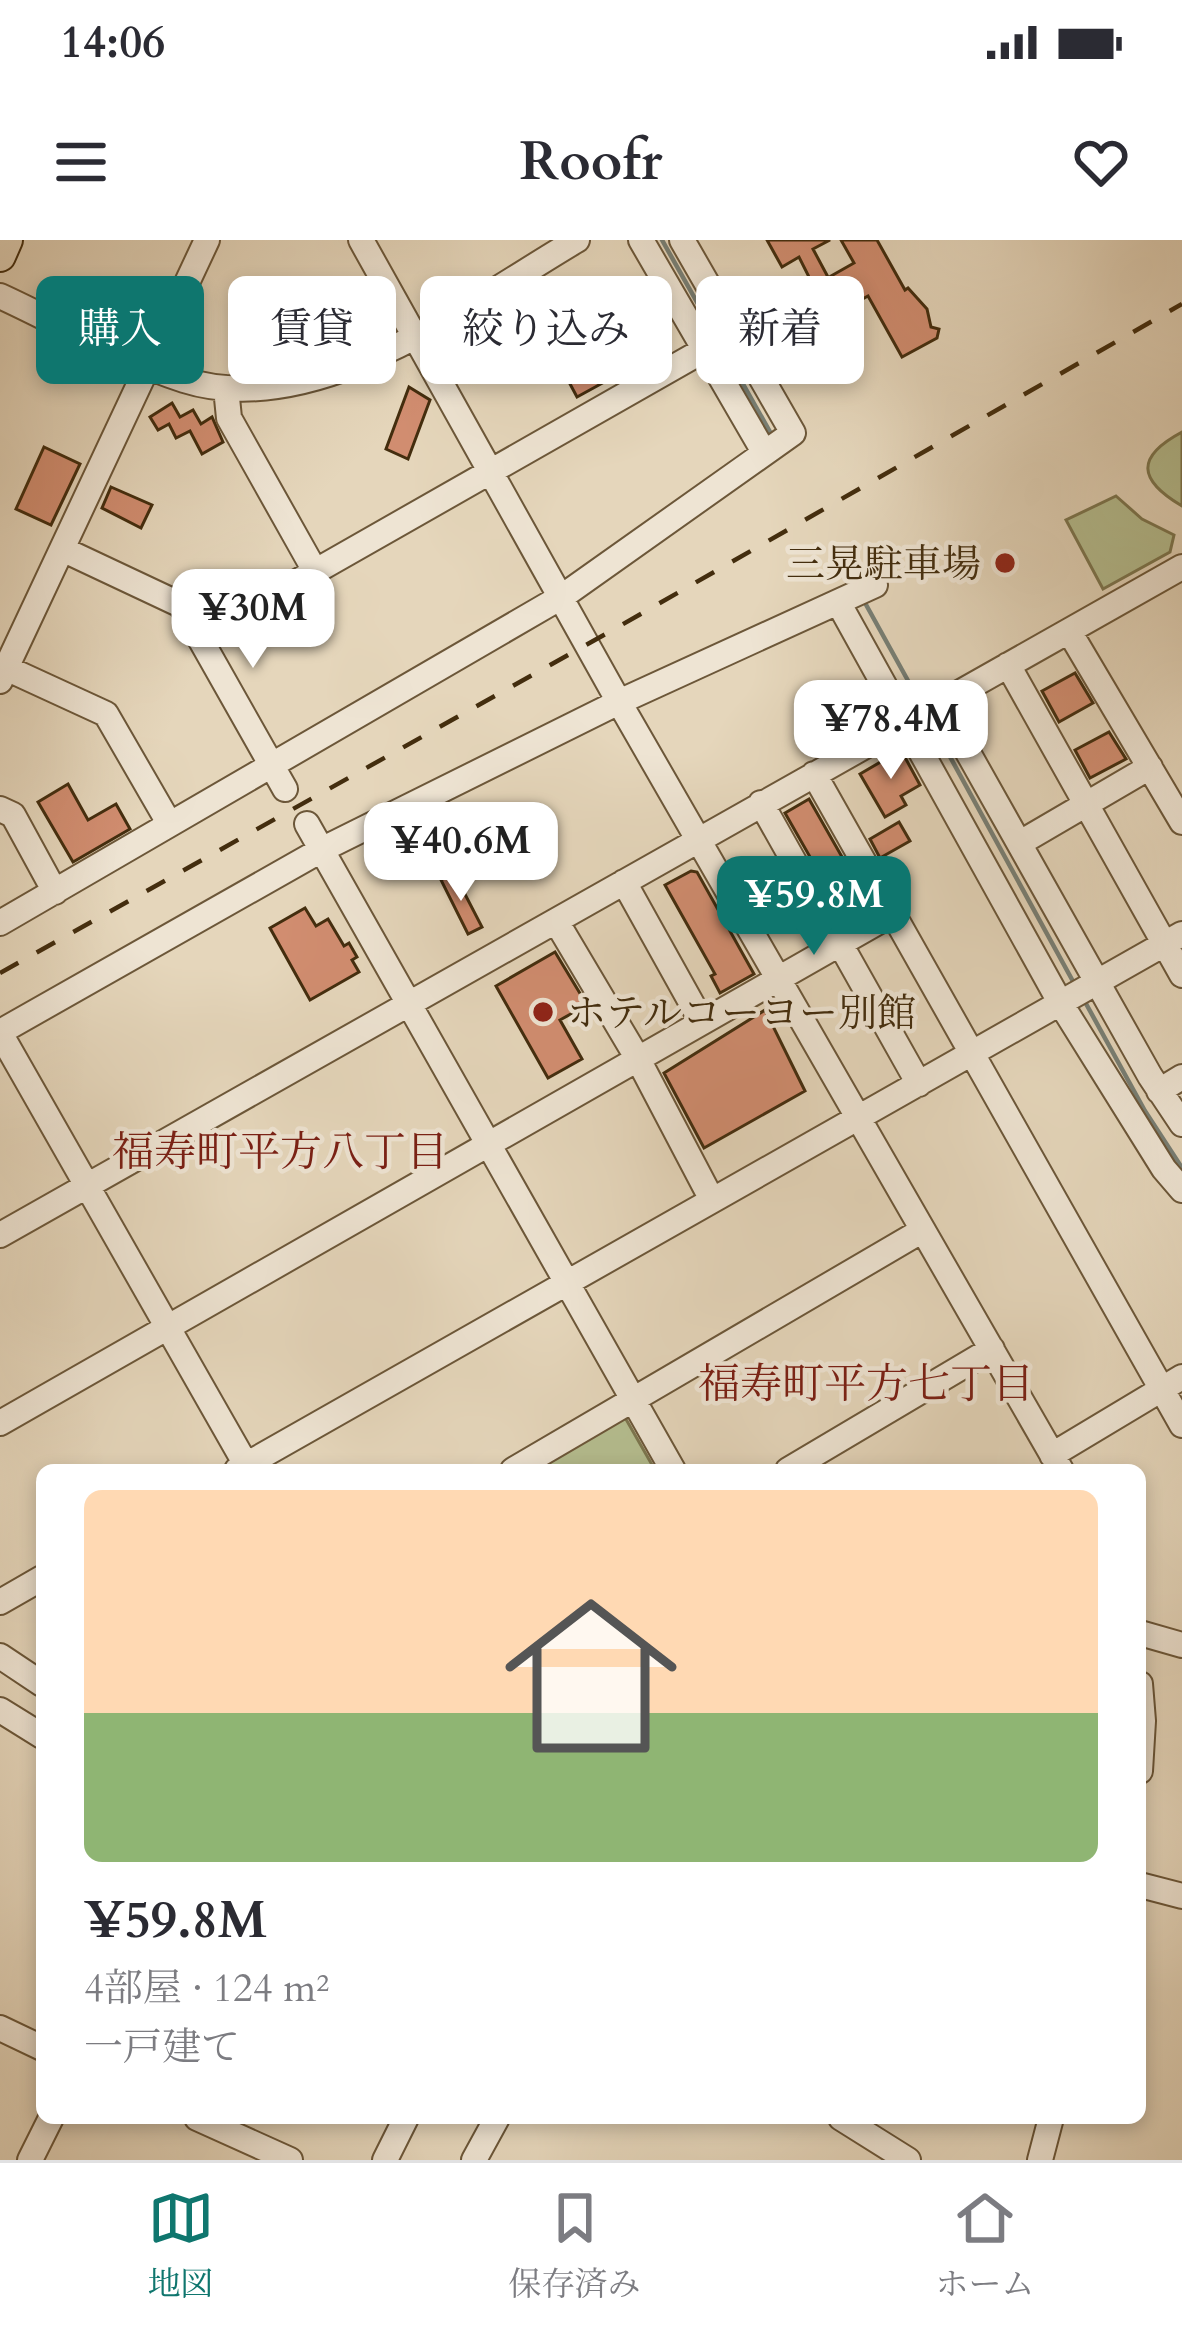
<!DOCTYPE html>
<html lang="ja">
<head>
<meta charset="utf-8">
<style>
	body { margin:0; font-family:Cardo,"Noto Serif JP",serif; background:#f2f2f3; color:#2b2b33; height:100vh; display:flex; flex-direction:column; font-size:45px; white-space:nowrap }
	* { box-sizing:border-box; margin:0 }
	p { font-size:39px; color:#7c7c81 }
	.icon { flex:none; width:66px; height:66px; fill:none; stroke:currentColor; stroke-width:2; stroke-linecap:round; stroke-linejoin:round }
	.map { position:relative; flex:1; overflow:hidden }
	.sheet { position:absolute; left:36px; top:1224px; width:1110px; height:660px; display:flex; flex-direction:column; background:#fff; border-radius:18px; box-shadow:0 6px 18px #0003 }
	.sheet>* { flex:none }
	.hud { position:absolute; left:36px; top:36px; width:1110px; height:108px; display:flex; gap:24px }
	.price { position:absolute; translate:-50% -102px; padding:0 27px; border-radius:24px; background:#fff; color:#222; font-size:39px; line-height:78px; filter:drop-shadow(0 3px 6px #0008) }
	.price::after { content:''; position:absolute; left:50%; top:72px; width:36px; height:27px; margin-left:-18px; background:inherit; clip-path:polygon(0 0,100% 0,50% 100%) }
	.price.selected { background:#0f766e; color:#fff }
	ul { padding:0; list-style:none }
	li { display:grid; align-content:center; gap:24px; height:636px; padding:0 48px }
	li+li { border-top:3px solid #e1e1e2 }
	li span { display:grid; place-items:center; height:372px; border-radius:18px; color:#555 }
	li>.icon { margin-inline-start:auto }
	span .icon { width:216px; height:216px; fill:#fffc; stroke-width:1 }
	li b { font-size:51px }
	.chip { padding:0 42px; border-radius:18px; background:#fff; box-shadow:0 6px 18px #0003; font-size:42px; line-height:108px }
	.chip.selected { background:#0f766e; color:#fff }
	.status { display:flex; justify-content:space-between; align-items:center; height:84px; padding:0 60px; background:#fff; direction:ltr }
	.status svg { height:33px; fill:currentColor }
	header { display:flex; justify-content:space-between; align-items:center; height:156px; padding:0 48px; background:#fff; font-size:54px; font-weight:700 }
	.tab-bar { display:flex; justify-content:space-around; align-items:center; height:168px; border-top:3px solid #e1e1e2; background:#fff; font-size:33px; color:#7c7c81 }
	.tab-bar a { display:grid; justify-items:center; gap:6px }
	.tab-bar .selected { color:#0f766e }
	.map>svg:first-child { display:block }
	.green { fill:#b5be90; stroke:#7c764f; stroke-width:3 }
	.lines { fill:none; stroke-linecap:round; stroke-linejoin:round }
	.stream { stroke:#787f75; stroke-width:4.5 }
	.building { fill:#d18d70; stroke:#432d0e; stroke-width:3 }
	.minor-casing { stroke:#6c5739; stroke-width:28 }
	.major-casing { stroke:#432d0e; stroke-width:34 }
	.minor { stroke:#eee4d3; stroke-width:24 }
	.major { stroke:#e5d6bb; stroke-width:30 }
	.rail { stroke:#432d0e; stroke-width:4.5; stroke-dasharray:21 21; stroke-linecap:butt }
	.poi-dot { fill:#8f2418; stroke:#eee4d3; stroke-width:4.5 }
	.labels { text-anchor:middle; stroke-width:9; stroke-linejoin:round; paint-order:stroke }
	.poi-label { font-size:39px; fill:#432d0e; stroke:#eee4d3; text-anchor:end }
	.neighbourhood-label { font-size:42px; fill:#7a1f14; stroke:#eee4d3 }
</style>
</head>
<body>
<div class="status"><b>14:06</b><svg viewBox="0 0 49 12"><path d="M0 12V9h3v3zM5 12V6h3v6zM10 12V3h3v9zM15 12V0h3v12zM26 1h20v11H26zM47 4h2v5h-2z"/></svg></div>
<header><svg class="icon" aria-label="menu" viewBox="0 0 24 24"><path d="M4 6h16M4 12h16M4 18h16"/></svg>Roofr<svg class="icon" aria-label="heart" viewBox="0 0 24 24"><path d="M12 20l-8-8c-3-5 5-10 8-4 3-6 11-1 8 4z"/></svg></header>
<div class="map">
<svg width="1182" height="1920" viewBox="0 0 1182 1920">
	<rect width="100%" height="100%" fill="#e5d6bb"/>
	<filter id="stains"><feTurbulence type="fractalNoise" baseFrequency=".00167" numOctaves="4"/><feColorMatrix values="0 0 0 0 .2 0 0 0 0 .09 0 0 0 0 .02 0 0 0 .5 -.17"/></filter>
	<radialGradient id="worn" r=".72"><stop offset=".6" stop-color="#630" stop-opacity="0"/><stop offset="1" stop-color="#630" stop-opacity=".3"/></radialGradient>
	<path class="green" d="M1182 192V266C1138 240 1135 217 1182 192Z
		M1116 256 1142 279 1174 295 1170 312 1103 349 1066 280Z
		M623 1174 655 1230H525Z"/>
	<g class="lines">
		<path class="stream" d="M662 0 774 199
			M841 319 856 345
			M864 361 922 466
			M931 482 1075 745
			M1084 760 1145 871 1182 928"/>
	</g>
	<path class="building" d="M767 0H830L813 9 829 39 814 47 799 17 782 27Z
		M841 0H877L905 50 908 48 927 69 931 87 939 89 937 98 902 117 868 56 848 67 831 36 854 23Z
		M623 94 639 123 577 157 561 127Z
		M409 147 430 160 408 219 386 209Z
		M172 163 180 177 193 170 201 184 212 177 223 202 202 214 190 191 176 198 169 184 158 190 150 177Z
		M44 207 80 224 51 285 16 269Z
		M111 247 152 265 141 288 102 268Z
		M1075 433 1093 463 1059 482 1042 451Z
		M1109 492 1126 519 1090 538 1075 510Z
		M901 510 920 545 901 556 906 565 885 577 860 534Z
		M68 544 88 580 116 564 130 589 73 622 38 562Z
		M809 559 850 631 838 638 834 631 822 638 785 573Z
		M899 582 910 601 880 618 870 599Z
		M691 631 697 632 754 734 720 753 711 736 715 734 665 645Z
		M454 633 482 687 468 694 441 640Z
		M305 668 316 686 328 679 344 706 349 703 357 717 352 720 359 732 310 760 270 688Z
		M555 712 587 765 560 780 582 819 548 838 496 746Z
		M765 770 805 851 704 908 664 833Z"/>
	<g class="lines">
		<defs>
			<path id="minor" d="M361 0 619 462 1061 1230
				M641 0 764 212
				M0 56C59 83 122 120 184 140 316 182 468 64 577 0
				M226 148 229 178 315 331
				M62 309 181 365 285 549
				M838 362 1061 764 1164 929 1182 950
				M1069 391 1182 582
				M200 397 704 110
				M1008 425 1182 735
				M6 428 106 474 169 583
				M0 441 207 0
				M939 461 1150 836 1182 884
				M814 534 1182 1185
				M761 563 919 844
				M0 569 13 575 55 652
				M307 584 673 1230
				M1020 603 1150 527
				M624 642 702 782
				M556 681 638 819 712 960
				M0 683 563 356 793 193 682 0
				M0 792 323 609 619 462 875 345
				M0 793 249 1230
				M1159 851 1182 837
				M0 995 1182 327
				M0 1183 892 674
				M1052 1215 1182 1137
				M237 1230 1182 694
				M513 1230 923 990
				M788 1230 992 1109
				M0 1362 42 1338
				M1140 1393 1182 1405
				M0 1416 42 1444
				M1140 1444 1143 1481 1140 1531
				M0 1470 42 1496
				M1140 1645 1182 1656
				M0 1788 42 1808
				M197 1878 290 1920
				M841 1878 908 1920
				M30 1920 51 1878
				M385 1920 406 1878
				M474 1920 497 1878
				M1040 1920 1051 1878"/>
			<path id="major" d="M0 16 7 0"/>
		</defs>
		<use href="#minor" class="minor-casing"/>
		<use href="#major" class="major-casing"/>
		<use href="#minor" class="minor"/>
		<use href="#major" class="major"/>
		<path class="rail" d="M0 733 611 391 1182 64"/>
	</g>
	<g class="poi-dot">
		<circle cx="1005" cy="323" r="12"/>
		<circle cx="543" cy="772" r="12"/>
	</g>
	<g class="labels">
		<g class="poi-label">
			<text x="981" y="337">三晃駐車場</text>
			<text x="567" y="786" text-anchor="start">ホテルコーヨー別館</text>
		</g>
		<g class="neighbourhood-label">
			<text x="280" y="926">福寿町平方八丁目</text>
			<text x="866" y="1158">福寿町平方七丁目</text>
		</g>
	</g>
	<rect width="100%" height="100%" filter="url(#stains)"/>
	<rect width="100%" height="100%" fill="url(#worn)"/>
</svg>
<b class="price" style="left:253px;top:431px">¥30M</b>
<b class="price" style="left:891px;top:542px">¥78.4M</b>
<b class="price" style="left:461px;top:664px">¥40.6M</b>
<b class="price selected" style="left:814px;top:718px">¥59.8M</b>
<div class="hud">
<a class="chip selected">購入</a>
<a class="chip">賃貸</a>
<a class="chip">絞り込み</a>
<a class="chip">新着</a>
</div>
<section class="sheet">
<ul>
<li><span style="background:linear-gradient(#ffd9b3 60%,#8fb573 0)"><svg class="icon" aria-label="home" viewBox="0 0 24 24"><path d="M3 11l9-7 9 7M6 9v11h12V9"/></svg></span><div><b>¥59.8M</b><p>4部屋 · 124 m²</p><p>一戸建て</p></div></li>
</ul>
</section>
</div>
<nav class="tab-bar">
<a class="selected"><svg class="icon" aria-label="map" viewBox="0 0 24 24"><path d="M3 6l6-2 6 2 6-2v14l-6 2-6-2-6 2zM9 4v14M15 6v14"/></svg>地図</a>
<a><svg class="icon" aria-label="saved" viewBox="0 0 24 24"><path d="M7 4h10v16l-5-4-5 4z"/></svg>保存済み</a>
<a><svg class="icon" aria-label="home" viewBox="0 0 24 24"><path d="M3 11l9-7 9 7M6 9v11h12V9"/></svg>ホーム</a>
</nav>
</body>
</html>
